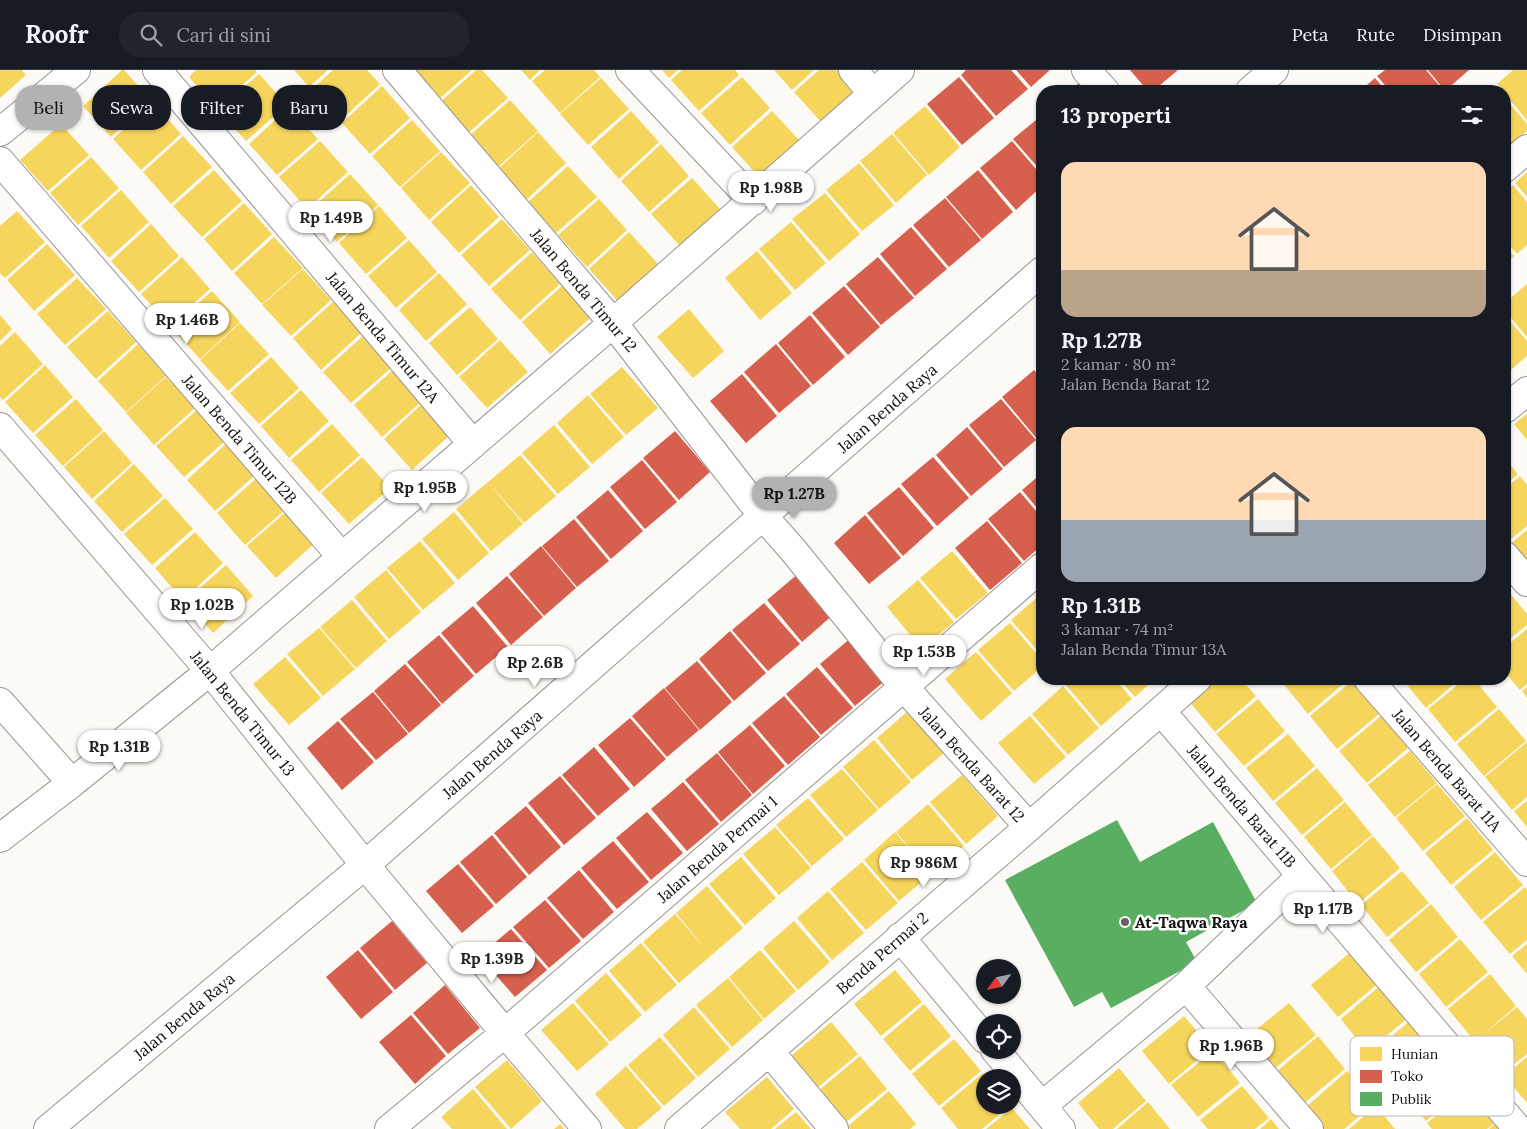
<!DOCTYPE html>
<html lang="id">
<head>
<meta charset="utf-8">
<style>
	body { margin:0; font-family:Lora,serif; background:#20242c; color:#f1f3f6; height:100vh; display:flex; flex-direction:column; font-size:19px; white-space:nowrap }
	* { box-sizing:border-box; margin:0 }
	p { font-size:16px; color:#9ea1a6 }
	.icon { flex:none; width:28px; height:28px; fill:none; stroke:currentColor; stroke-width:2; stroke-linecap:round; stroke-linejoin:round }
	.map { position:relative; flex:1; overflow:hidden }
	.details { position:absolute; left:1036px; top:15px; width:475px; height:600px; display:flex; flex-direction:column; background:#171b24; border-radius:20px; box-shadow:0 1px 4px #0004 }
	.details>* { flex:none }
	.top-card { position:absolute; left:15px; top:15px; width:475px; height:45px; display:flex; gap:10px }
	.needle { width:32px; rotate:237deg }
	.controls { position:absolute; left:976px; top:889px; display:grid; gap:10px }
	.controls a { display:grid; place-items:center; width:45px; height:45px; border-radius:50%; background:#171b24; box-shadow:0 1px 4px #0004; font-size:25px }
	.price { position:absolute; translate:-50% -42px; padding:0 11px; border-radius:18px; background:#fff; color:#222; font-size:16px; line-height:32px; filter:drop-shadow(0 1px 2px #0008) }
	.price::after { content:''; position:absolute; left:50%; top:30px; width:15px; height:11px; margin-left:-8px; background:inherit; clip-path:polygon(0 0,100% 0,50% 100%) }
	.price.on { background:#b1b2b2; color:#111 }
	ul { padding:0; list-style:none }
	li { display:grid; align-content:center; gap:10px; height:265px; padding:0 25px }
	li span { display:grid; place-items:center; height:155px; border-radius:15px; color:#555 }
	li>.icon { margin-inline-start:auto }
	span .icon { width:90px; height:90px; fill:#fffc; stroke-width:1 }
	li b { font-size:21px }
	h2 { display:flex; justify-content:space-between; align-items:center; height:60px; padding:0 25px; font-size:21px }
	.pill { padding:0 18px; border-radius:20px; background:#171b24; box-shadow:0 1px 4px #0004; font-size:18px; line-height:45px }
	.pill.on { background:#b1b2b2; color:#111 }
	header { display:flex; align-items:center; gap:30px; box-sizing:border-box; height:70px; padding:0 25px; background:#171b24; border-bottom:1px solid #363941 }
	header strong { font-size:24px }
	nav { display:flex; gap:28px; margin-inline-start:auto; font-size:18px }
	.search { width:350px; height:45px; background:#20242c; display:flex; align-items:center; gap:12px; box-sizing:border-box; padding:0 18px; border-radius:20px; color:#9ea1a6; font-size:19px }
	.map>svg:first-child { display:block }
	.homes { fill:#f6d55c }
	.shops { fill:#d6604d }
	.public { fill:#5aae61 }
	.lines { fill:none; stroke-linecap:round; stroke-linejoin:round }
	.minor-casing { stroke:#969594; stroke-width:30 }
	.tertiary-casing { stroke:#969594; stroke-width:30 }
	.minor { stroke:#fffefe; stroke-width:28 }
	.tertiary { stroke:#fffefe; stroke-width:28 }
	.poi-dot { fill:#636260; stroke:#fff; stroke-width:2 }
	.labels { text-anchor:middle; stroke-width:5; stroke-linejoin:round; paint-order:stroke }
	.street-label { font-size:16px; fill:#101010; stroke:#fff }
	.poi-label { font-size:16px; font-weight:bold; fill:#101010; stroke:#fff; text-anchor:start }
	.key { fill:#fff; stroke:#b7b7b7; stroke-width:1 }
	.key-label { font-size:14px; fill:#101010 }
</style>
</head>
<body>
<header>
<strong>Roofr</strong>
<div class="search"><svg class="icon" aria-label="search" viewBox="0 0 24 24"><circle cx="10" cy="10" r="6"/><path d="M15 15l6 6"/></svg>Cari di sini</div>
<nav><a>Peta</a><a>Rute</a><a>Disimpan</a></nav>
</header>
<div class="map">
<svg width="1527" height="1059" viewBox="0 0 1527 1059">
	<rect width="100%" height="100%" fill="#fcfaf6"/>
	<path class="homes" d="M0 0H22L26 5 0 28Z
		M122 0H124L151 30 111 67 83 36Z
		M196 0H255L257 2 216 38 189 7Z
		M294 0H328L309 17Z
		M333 0H367L380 14 340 51 312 19Z
		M410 0H472L437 31Z
		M476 0H482L508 28 467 64 439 33Z
		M521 0H540L530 10Z
		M545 0H594L600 7 560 43 532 11Z
		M662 0H678L669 8Z
		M682 0H735L739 5 699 41 671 10Z
		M774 0H814L792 20Z
		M819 0H847L863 17 823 54 794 22Z
		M1513 0H1527V50L1505 24V21H1503L1497 14Z
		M259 4 287 35 246 71 218 40Z
		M742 7 770 38 730 75 701 43Z
		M601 8 629 39 588 75 560 44Z
		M382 16 410 48 370 84 342 53Z
		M1495 16 1499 21H1489Z
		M1505 28 1527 54V61L1505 79Z
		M510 30 538 61 497 98 469 66Z
		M153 32 181 64 141 100 113 69Z
		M925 36 960 77 929 105 893 63Z
		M289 37 318 69 277 105 249 74Z
		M631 41 659 72 619 109 591 77Z
		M772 41 801 72 760 108 732 77Z
		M412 50 440 81 400 117 372 86Z
		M61 54 89 85 48 121 20 90Z
		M538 62 566 93 526 130 498 99Z
		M892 64 927 105 896 133 860 91Z
		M183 66 212 97 171 134 143 102Z
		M320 71 348 102 307 139 279 107Z
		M661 74 689 106 649 142 621 111Z
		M441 82 470 113 429 150 401 118Z
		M91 87 119 118 78 155 50 123Z
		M859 93 894 135 862 161 826 120Z
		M568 96 597 127 556 163 528 132Z
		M214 100 242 131 202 167 173 136Z
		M1527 102V127L1515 113Z
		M350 104 378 135 337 172 309 141Z
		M692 108 720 139 680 176 651 144Z
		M471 115 499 147 459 183 431 152Z
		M1513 115 1527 132V175L1517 184 1505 170V122Z
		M121 120 149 152 109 188 81 156Z
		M825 123 860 164 829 191 792 149Z
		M599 129 627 160 587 197 558 165Z
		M244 133 272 164 232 201 204 169Z
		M379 136 407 168 366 204 339 173Z
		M17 141 45 172 5 208 0 203V156Z
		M502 149 530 180 489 216 461 185Z
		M791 152 826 193 795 220 759 179Z
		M151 154 179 186 139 222 111 191Z
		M629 162 658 194 617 230 589 199Z
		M274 167 303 198 262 234 234 203Z
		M409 170 437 202 396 238 368 206Z
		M47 174 75 205 34 241 7 210Z
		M1505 175 1514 186 1505 194Z
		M757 181 792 223 760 250 725 208Z
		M532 182 560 214 520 250 491 219Z
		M182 187 210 219 169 255 141 224Z
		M303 199 331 230 291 266 262 235Z
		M439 203 467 234 426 271 399 240Z
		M77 208 106 239 65 275 37 244Z
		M1527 214V267L1505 241V233Z
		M562 216 590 248 550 284 522 252Z
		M212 221 240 252 200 289 171 257Z
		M333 232 361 263 321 300 293 268Z
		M470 237 498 269 457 305 429 273Z
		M689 239 724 281 693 308 657 267Z
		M108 241 136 272 96 309 67 277Z
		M0 245 12 259 0 271Z
		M1505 245 1527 271V286L1505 305Z
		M240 253 269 284 228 321 200 290Z
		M15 262 43 294 3 330 0 327V276Z
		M363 266 392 297 351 333 323 302Z
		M500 270 528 302 487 338 459 307Z
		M138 274 166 306 126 342 98 311Z
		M271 287 299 318 259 354 230 323Z
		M45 295 73 327 33 363 5 332Z
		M622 297 658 338 626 365 590 324Z
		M394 299 422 331 382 367 354 335Z
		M166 307 195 338 154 375 126 343Z
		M301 320 329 351 289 388 261 356Z
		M588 325 624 367 592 394 557 353Z
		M76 329 103 360 63 396 35 365Z
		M424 332 452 363 412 400 384 369Z
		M197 340 225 371 184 407 156 376Z
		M1527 344V370L1514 354Z
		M332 354 360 385 319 422 291 390Z
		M554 355 590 397 558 424 522 383Z
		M104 361 132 393 92 429 64 397Z
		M227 373 255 405 215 441 187 410Z
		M520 385 556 426 524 453 488 412Z
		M362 387 390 418 349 454 321 423Z
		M1505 389 1518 404 1505 415Z
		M134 394 163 426 122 462 94 431Z
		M1520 406 1527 415V456L1505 474V419Z
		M258 407 286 439 245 475 217 443Z
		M488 412 523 454 491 481 456 439Z
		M165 428 193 459 152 495 124 464Z
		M288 440 316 472 276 508 247 476Z
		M454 442 489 483 458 510 422 469Z
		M1527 460V499L1508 476Z
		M195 462 223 493 183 530 155 498Z
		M420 471 455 513 423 540 387 498Z
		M952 481 988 523 956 549 920 508Z
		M226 495 253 526 213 563 185 531Z
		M386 500 421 542 389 569 354 527Z
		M918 510 954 552 922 579 887 537Z
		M1505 517 1527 544V555L1505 573Z
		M1042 523V586L1011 550Z
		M352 530 387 571 356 598 320 557Z
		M1010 553 1042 590V597L1014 621 978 580Z
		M319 558 355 599 323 626 287 584Z
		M1527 559V614L1520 620 1505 602V577Z
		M976 582 1012 623 981 651 945 609Z
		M285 587 321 628 289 655 253 614Z
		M1072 609H1115L1132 629 1101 656 1065 614Z
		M1119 609H1155L1135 627Z
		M1212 609H1241L1256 626 1215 662 1187 629Z
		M1284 609H1349L1308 644 1281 611Z
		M1402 609H1460L1426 638Z
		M1465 609H1474L1497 637 1455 672 1428 639Z
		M1352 611 1379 644 1337 679 1310 646Z
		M1063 616 1099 658 1068 685 1032 644Z
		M1527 617V628L1522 621Z
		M1258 629 1285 661 1244 696 1216 664Z
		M1499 639 1526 671 1484 706 1457 674Z
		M909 640 944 683 912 710 877 668Z
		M1030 646 1066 687 1034 714 998 673Z
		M1381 646 1408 678 1367 713 1339 681Z
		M1288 664 1315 696 1273 731 1246 698Z
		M874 670 911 712 879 739 843 697Z
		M1527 672V727L1512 740 1485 707Z
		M1410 681 1437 713 1395 747 1368 715Z
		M1317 698 1344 730 1302 765 1275 733Z
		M842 699 878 740 846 767 810 725Z
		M962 705 998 746 966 774 930 732Z
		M1437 714 1465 746 1423 781 1396 748Z
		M808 728 844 769 812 796 776 755Z
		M1527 731V757L1514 741Z
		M1345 732 1372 765 1331 799 1304 767Z
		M928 734 964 776 932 803 896 762Z
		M1467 748 1493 780 1451 815 1425 783Z
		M775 757 811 798 779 825 743 784Z
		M895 762 931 804 899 831 864 790Z
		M1373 766 1400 798 1358 834 1332 801Z
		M1495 782 1523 815 1481 850 1454 817Z
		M741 787 776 828 745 855 709 814Z
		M862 792 898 833 866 860 830 819Z
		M1402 801 1429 833 1387 867 1361 835Z
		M707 816 743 858 679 913 643 872 675 844 707 881 676 843Z
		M1525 817 1527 820V870L1510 884 1483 852Z
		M828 821 864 863 832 890 797 848Z
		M1431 834 1458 867 1416 902 1389 870Z
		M794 851 830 892 798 920 763 878Z
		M1460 869 1488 902 1446 937 1419 904Z
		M641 873 677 915 645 942 609 901Z
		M1527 874V904L1512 886Z
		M760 880 796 921 764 949 729 907Z
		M1353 880 1380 912 1338 947 1311 915Z
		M895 900 922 932 881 966 854 934Z
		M606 903 642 945 610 972 575 931Z
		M1490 904 1516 936 1479 968 1517 937 1527 949V984L1502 1004 1448 939Z
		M728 908 763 950 732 977 696 935Z
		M1382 914 1409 947 1367 982 1341 949Z
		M573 933 609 974 577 1001 541 960Z
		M1289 933 1316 965 1274 999 1247 967Z
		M924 934 951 966 910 1001 883 969Z
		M694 937 730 979 698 1007 663 965Z
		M1184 946 1211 978 1169 1014 1142 981Z
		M1411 950 1438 982 1397 1017 1370 984Z
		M831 952 858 984 816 1019 790 987Z
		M1318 966 1345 999 1303 1034 1276 1002Z
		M660 967 696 1008 664 1036 628 995Z
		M954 969 981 1001 939 1036 912 1004Z
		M1213 981 1240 1013 1198 1047 1171 1015Z
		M1440 984 1467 1017 1426 1051 1399 1019Z
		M860 986 887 1019 845 1053 818 1021Z
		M1527 987V1033L1504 1006Z
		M507 990 542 1031 511 1059 475 1017Z
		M626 996 662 1038 637 1059H625L595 1024Z
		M1119 998 1146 1031 1113 1059H1099L1078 1033Z
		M1347 1001 1374 1034 1344 1059H1324L1306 1037Z
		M983 1003 986 1008H985V1035H1011L982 1059H958L941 1038Z
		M767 1007 794 1039 771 1059H740L725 1042Z
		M1242 1016 1269 1048 1255 1059H1208L1200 1050Z
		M1469 1018 1497 1051 1487 1059H1432L1427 1053Z
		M473 1019 507 1059H452L441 1047Z
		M889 1021 916 1054 910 1059H850L848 1056Z
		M1148 1032 1170 1059H1117Z
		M1376 1036 1395 1059H1349Z
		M1012 1038 1030 1059H986Z
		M796 1042 811 1059H775Z
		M1271 1049 1279 1059H1260Z
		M1497 1052 1503 1059H1489Z
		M560 1054 564 1059H554Z"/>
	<path class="shops" d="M966 0H1011L1028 19 996 46 961 5Z
		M1016 0H1050L1031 17Z
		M1130 0H1178L1153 21H1148Z
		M1385 0H1426L1444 21H1390L1377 6Z
		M1428 0H1469L1445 21Z
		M959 7 994 48 962 75 927 34Z
		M1375 8 1386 21H1360Z
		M1080 12 1088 21H1070Z
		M1042 45V102L1013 69Z
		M1012 71 1042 106V116L1016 140 980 98Z
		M978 100 1013 142 982 169 946 127Z
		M945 128 981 170 949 197 913 155Z
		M911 157 947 199 915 226 880 184Z
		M878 187 914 228 881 255 846 214Z
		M844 216 880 257 848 285 812 243Z
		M810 245 845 287 813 315 778 273Z
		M776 274 811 316 779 343 744 302Z
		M1042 293V307L1036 299Z
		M1034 300 1042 311V365L1038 370 1002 327Z
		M742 304 777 346 746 373 710 331Z
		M1001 329 1036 370 1004 397 969 355Z
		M967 357 1003 399 971 426 936 385Z
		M675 361 710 402 679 430 643 388Z
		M933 387 969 428 937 456 901 414Z
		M642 390 677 432 645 459 610 417Z
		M1042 403V444L1022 420Z
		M899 417 934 458 903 486 867 443Z
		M608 420 643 461 611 489 576 447Z
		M1020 422 1042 448V475L1024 491 988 449Z
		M865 445 901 488 869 514 834 473Z
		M574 449 609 491 577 517 542 476Z
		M987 451 1022 493 990 520 955 478Z
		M541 476 576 518 544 546 509 504Z
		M799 503 834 544 802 572 767 530Z
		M507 506 543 547 511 575 476 533Z
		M764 533 800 574 768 601 732 560Z
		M473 536 508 577 476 604 441 563Z
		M730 561 766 603 734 631 699 589Z
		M439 565 474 606 442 634 407 592Z
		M852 567 887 609 855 636 820 594Z
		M697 591 732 632 700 660 665 618Z
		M405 594 441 635 409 663 374 621Z
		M817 597 853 638 821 665 786 624Z
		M664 618 699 660 667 687 632 646Z
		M373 622 408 664 376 690 340 649Z
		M784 626 820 667 788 695 752 653Z
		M630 648 666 689 634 717 598 675Z
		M338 651 374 692 342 720 307 678Z
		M750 655 785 696 753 724 718 682Z
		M594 677 630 719 598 746 562 705Z
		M717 683 752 725 721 752 685 710Z
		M560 706 596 748 564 775 528 733Z
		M683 712 719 754 687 781 651 739Z
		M526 736 561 777 529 805 494 763Z
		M647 742 683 783 651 810 616 768Z
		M492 765 527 807 496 834 460 792Z
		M613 771 649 812 617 839 581 798Z
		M458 794 494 836 462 863 426 821Z
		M579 800 614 842 583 869 547 828Z
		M545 830 581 871 549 898 513 857Z
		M392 851 427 893 395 920 360 878Z
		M511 859 547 900 515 927 479 886Z
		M358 880 393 922 361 949 326 907Z
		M445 915 480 958 448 984 413 943Z
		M411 945 446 986 415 1014 379 972Z"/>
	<path class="public" d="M1117 750 1140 792 1213 752 1257 833 1186 872 1197 892 1111 938 1102 922 1074 937 1005 810Z"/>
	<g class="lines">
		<defs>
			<path id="minor" d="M157 0 473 374
				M397 0 613 253 763 446 793 480 904 617 1029 757
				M630 0 753 131
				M853 0 873 24
				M1086 0 1105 21
				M0 62 76 0
				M0 91 342 487
				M1505 98 1527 79
				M1505 339 1527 321
				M0 357 210 601 365 795 505 963 587 1059
				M1505 486 1527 512
				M1368 609 1527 792
				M0 632 72 713
				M1161 641 1518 1059
				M0 768 72 713 210 601 613 253 900 0
				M900 867 985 969
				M1186 916 1309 1059
				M995 980 1061 1059
				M769 981 834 1059
				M1042 1036 1186 916 1301 806
				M389 1059 505 963 1042 497
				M679 1059 1029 757 1197 609"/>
			<path id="tertiary" d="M1250 21 1274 0
				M48 1059 365 795 1042 201"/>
		</defs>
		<use href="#minor" class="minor-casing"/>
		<use href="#tertiary" class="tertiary-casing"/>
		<use href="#minor" class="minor"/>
		<use href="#tertiary" class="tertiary"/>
	</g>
	<circle class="poi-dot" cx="1125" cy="852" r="5"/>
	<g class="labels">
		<g class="street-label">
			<text transform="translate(584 220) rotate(50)" y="6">Jalan Benda Timur 12</text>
			<text transform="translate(383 267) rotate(50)" y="6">Jalan Benda Timur 12A</text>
			<text transform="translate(887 338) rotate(-41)" y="6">Jalan Benda Raya</text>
			<text transform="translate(240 369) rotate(49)" y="6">Jalan Benda Timur 12B</text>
			<text transform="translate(243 643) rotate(51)" y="6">Jalan Benda Timur 13</text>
			<text transform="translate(492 684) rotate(-41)" y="6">Jalan Benda Raya</text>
			<text transform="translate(972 694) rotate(48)" y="6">Jalan Benda Barat 12</text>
			<text transform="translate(1447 700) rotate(49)" y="6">Jalan Benda Barat 11A</text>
			<text transform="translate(1242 736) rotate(49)" y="6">Jalan Benda Barat 11B</text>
			<text transform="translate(717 779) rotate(-41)" y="6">Jalan Benda Permai 1</text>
			<text transform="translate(882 883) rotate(-41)" y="6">Benda Permai 2</text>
			<text transform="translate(184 946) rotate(-40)" y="6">Jalan Benda Raya</text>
		</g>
		<g class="poi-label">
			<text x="1135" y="858">At-Taqwa Raya</text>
		</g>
	</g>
	<rect x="1350" y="966" width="164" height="80" rx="8" class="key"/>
	<rect x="1360" y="977" width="22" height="14" fill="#f6d55c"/>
	<rect x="1360" y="1000" width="22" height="13" fill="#d6604d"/>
	<rect x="1360" y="1022" width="22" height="14" fill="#5aae61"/>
	<g class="key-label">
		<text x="1391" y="989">Hunian</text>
		<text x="1391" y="1011">Toko</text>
		<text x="1391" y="1034">Publik</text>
	</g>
</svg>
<div class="controls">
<a><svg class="needle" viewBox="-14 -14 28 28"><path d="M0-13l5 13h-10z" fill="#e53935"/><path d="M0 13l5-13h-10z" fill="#9ea1a6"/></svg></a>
<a><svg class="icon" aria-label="locate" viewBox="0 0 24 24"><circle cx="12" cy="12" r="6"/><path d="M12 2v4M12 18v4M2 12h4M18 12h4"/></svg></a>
<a><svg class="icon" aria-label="layers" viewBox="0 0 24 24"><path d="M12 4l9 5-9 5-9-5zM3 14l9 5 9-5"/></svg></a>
</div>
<b class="price" style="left:771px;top:143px">Rp 1.98B</b>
<b class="price" style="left:331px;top:173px">Rp 1.49B</b>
<b class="price" style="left:187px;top:275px">Rp 1.46B</b>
<b class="price" style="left:425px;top:443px">Rp 1.95B</b>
<b class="price on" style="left:794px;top:449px">Rp 1.27B</b>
<b class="price" style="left:202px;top:560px">Rp 1.02B</b>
<b class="price" style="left:924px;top:607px">Rp 1.53B</b>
<b class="price" style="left:535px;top:618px">Rp 2.6B</b>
<b class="price" style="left:119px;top:702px">Rp 1.31B</b>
<b class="price" style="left:924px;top:818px">Rp 986M</b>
<b class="price" style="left:1323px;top:864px">Rp 1.17B</b>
<b class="price" style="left:492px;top:914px">Rp 1.39B</b>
<b class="price" style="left:1231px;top:1001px">Rp 1.96B</b>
<div class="top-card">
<a class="pill on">Beli</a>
<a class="pill">Sewa</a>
<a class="pill">Filter</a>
<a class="pill">Baru</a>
</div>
<section class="details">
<h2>13 properti<svg class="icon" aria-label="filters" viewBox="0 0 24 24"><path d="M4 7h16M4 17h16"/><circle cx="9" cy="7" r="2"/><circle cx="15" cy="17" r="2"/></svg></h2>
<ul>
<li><span style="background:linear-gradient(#ffd9b3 70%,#b9a48a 0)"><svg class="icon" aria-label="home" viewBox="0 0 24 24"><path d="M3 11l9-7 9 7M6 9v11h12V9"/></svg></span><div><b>Rp 1.27B</b><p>2 kamar · 80 m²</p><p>Jalan Benda Barat 12</p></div></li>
<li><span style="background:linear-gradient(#ffd9b3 60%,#9aa5b1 0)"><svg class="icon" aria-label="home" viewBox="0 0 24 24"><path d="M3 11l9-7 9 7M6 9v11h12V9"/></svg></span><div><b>Rp 1.31B</b><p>3 kamar · 74 m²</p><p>Jalan Benda Timur 13A</p></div></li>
</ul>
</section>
</div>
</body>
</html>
